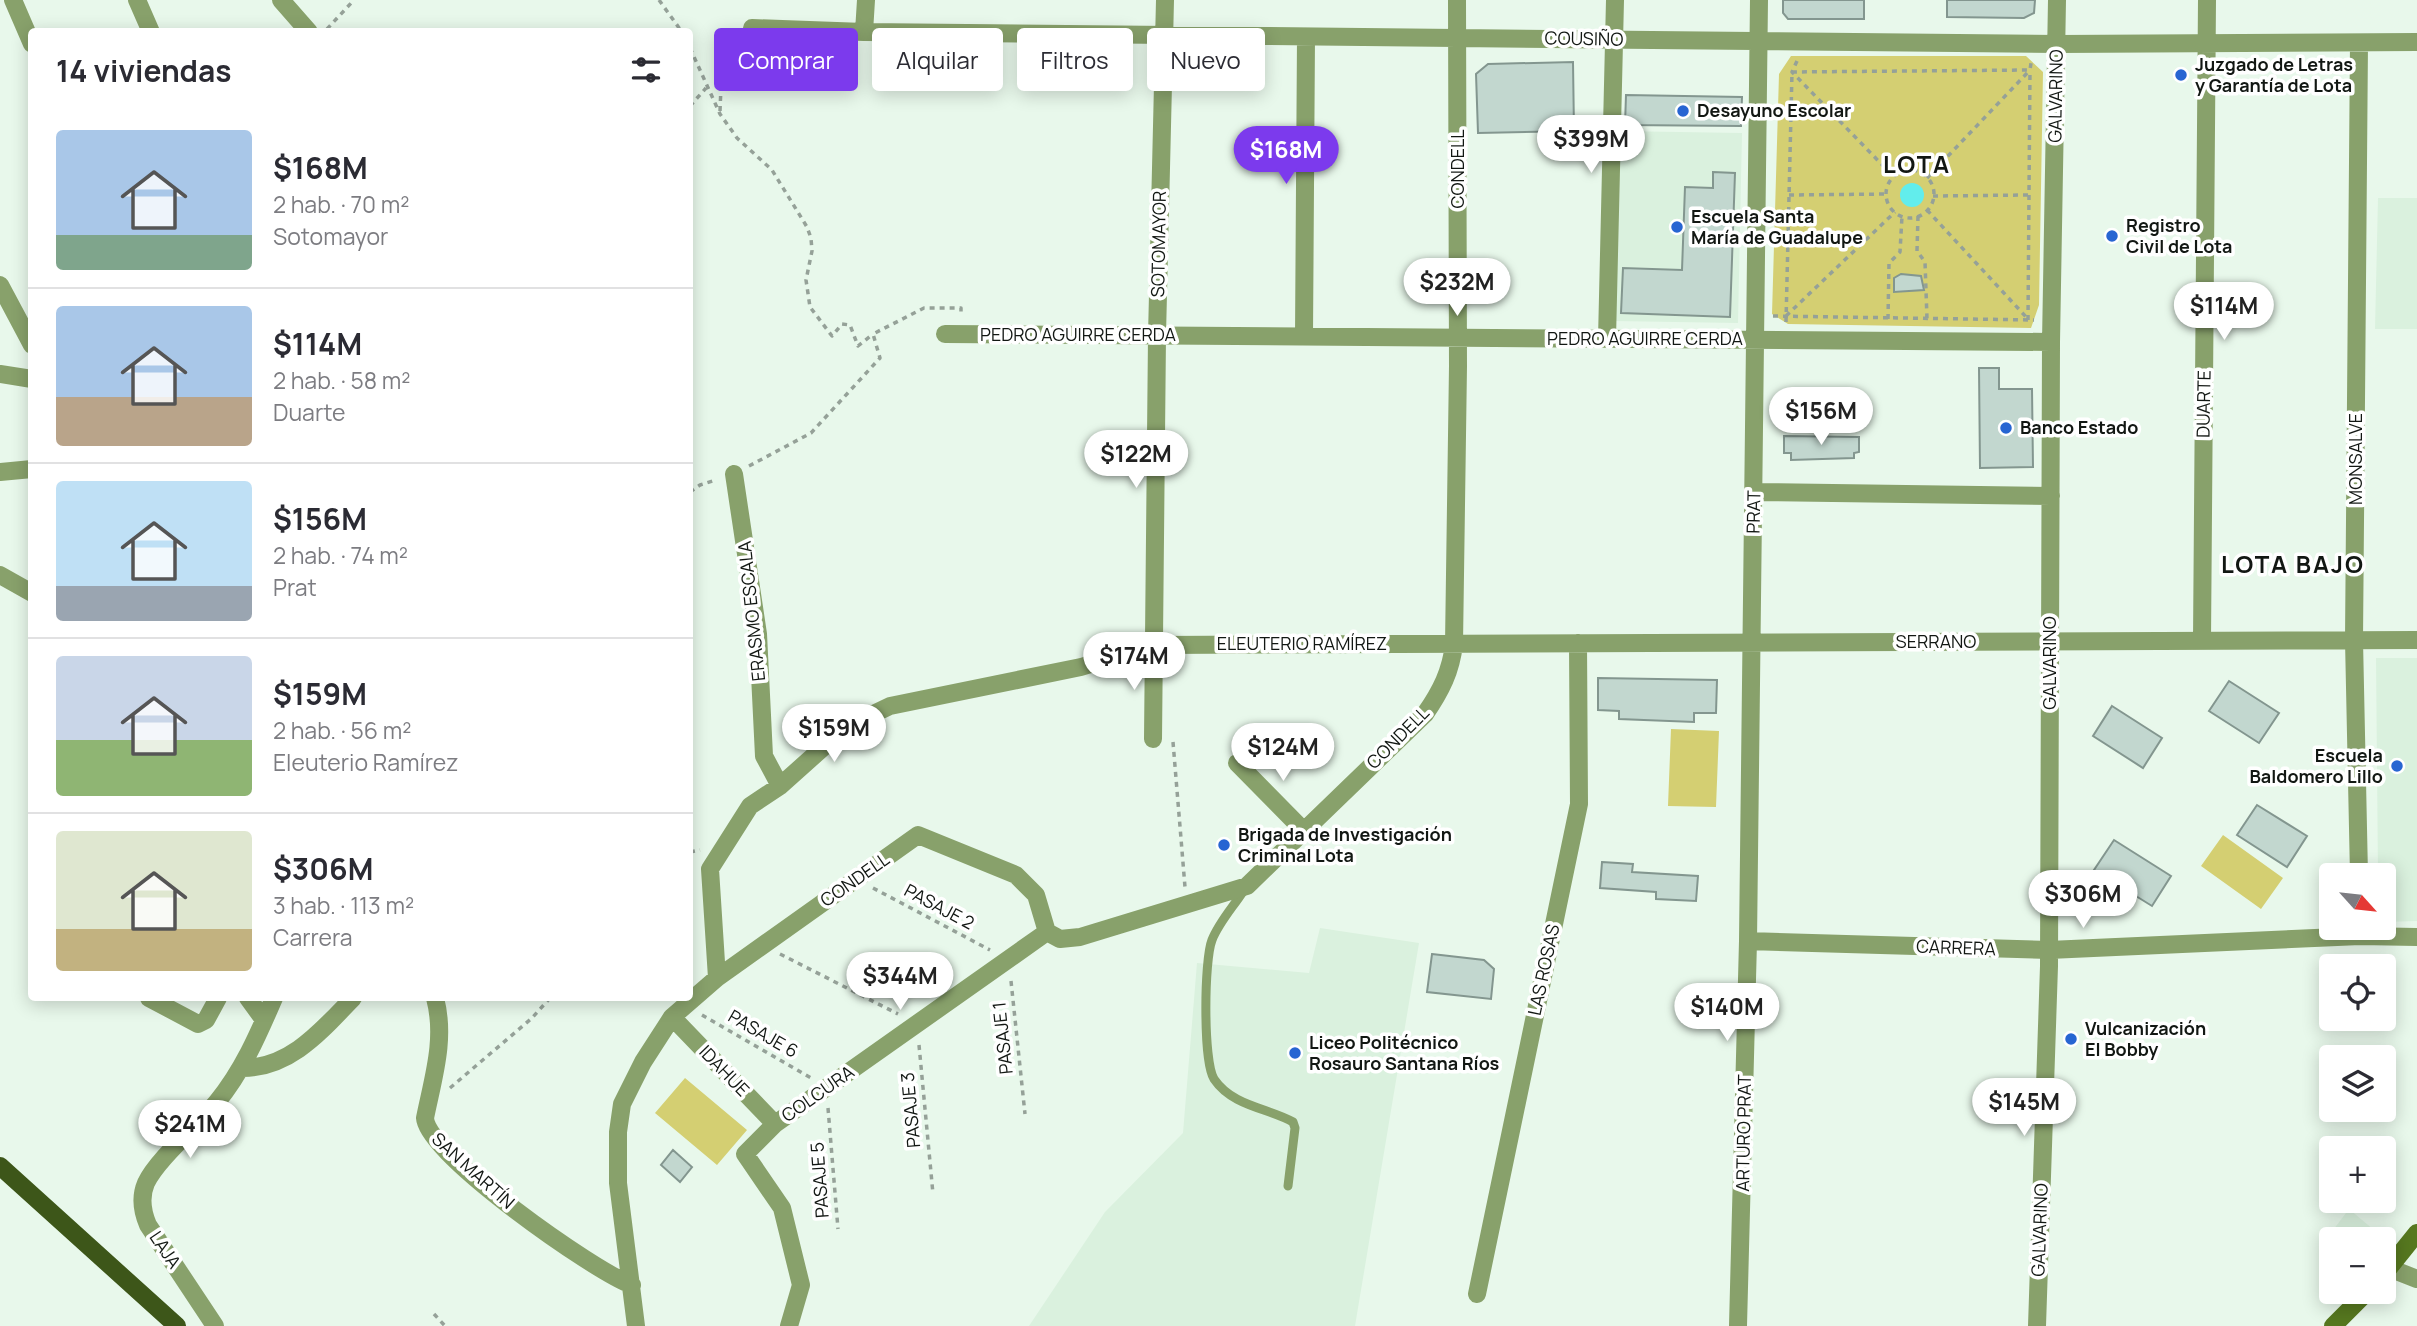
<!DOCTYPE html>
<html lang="es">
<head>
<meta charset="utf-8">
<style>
	body { margin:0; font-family:Manrope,sans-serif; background:#f2f2f3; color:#2b2b33; height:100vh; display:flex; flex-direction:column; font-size:26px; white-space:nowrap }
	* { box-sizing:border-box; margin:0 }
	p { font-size:23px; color:#7c7c81 }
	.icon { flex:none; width:38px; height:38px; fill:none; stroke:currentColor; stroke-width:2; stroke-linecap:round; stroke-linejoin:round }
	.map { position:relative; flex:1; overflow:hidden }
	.sheet { position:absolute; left:28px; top:28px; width:665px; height:973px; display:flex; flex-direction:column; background:#fff; border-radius:7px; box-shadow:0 4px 18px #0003 }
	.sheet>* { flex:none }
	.top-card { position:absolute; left:714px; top:28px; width:665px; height:63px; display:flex; gap:14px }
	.needle { width:46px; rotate:117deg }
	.fabs { position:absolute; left:2319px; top:863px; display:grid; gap:14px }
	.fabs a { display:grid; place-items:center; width:77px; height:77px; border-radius:7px; background:#fff; box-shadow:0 4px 18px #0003; font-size:35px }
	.price { position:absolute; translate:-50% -60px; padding:0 16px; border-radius:24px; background:#fff; color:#222; font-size:23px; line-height:46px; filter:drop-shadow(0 2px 4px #0008) }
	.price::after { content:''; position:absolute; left:50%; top:42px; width:21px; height:16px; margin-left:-10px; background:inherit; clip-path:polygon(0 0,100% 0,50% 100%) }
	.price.active { background:#7c3aed; color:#fff }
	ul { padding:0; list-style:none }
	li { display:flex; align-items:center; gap:21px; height:175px; padding:0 28px }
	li+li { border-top:2px solid #e1e1e2 }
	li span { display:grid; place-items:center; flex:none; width:196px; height:140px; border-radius:7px; color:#555 }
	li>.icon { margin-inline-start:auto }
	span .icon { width:84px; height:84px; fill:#fffc; stroke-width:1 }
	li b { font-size:30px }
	h2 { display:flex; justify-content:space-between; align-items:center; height:84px; padding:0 28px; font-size:30px }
	.chip { padding:0 24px; border-radius:7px; background:#fff; box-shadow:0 4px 18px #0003; font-size:24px; line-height:63px }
	.chip.active { background:#7c3aed; color:#fff }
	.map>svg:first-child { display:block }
	.built { fill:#daf1de }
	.green { fill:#d4cf72 }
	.water { fill:#62edec }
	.building { fill:#c2d7cf; stroke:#83968f; stroke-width:2 }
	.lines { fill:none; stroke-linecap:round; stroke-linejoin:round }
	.path { stroke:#95a198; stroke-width:3.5; stroke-dasharray:5 5; stroke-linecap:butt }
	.service { stroke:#88a16b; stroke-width:9 }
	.minor { stroke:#88a16b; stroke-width:18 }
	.secondary { stroke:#56781f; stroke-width:18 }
	.primary { stroke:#3d5619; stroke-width:18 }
	.poi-dot { fill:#2765d2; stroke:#fff; stroke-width:2.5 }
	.labels { text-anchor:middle; stroke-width:7; stroke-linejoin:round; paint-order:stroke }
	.street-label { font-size:18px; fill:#121713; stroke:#fff }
	.poi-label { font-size:18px; font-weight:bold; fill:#121713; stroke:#fff; text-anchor:start }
	.district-label { font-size:24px; font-weight:bold; letter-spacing:2px; fill:#121713; stroke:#fff }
</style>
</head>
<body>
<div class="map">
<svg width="2417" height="1326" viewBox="0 0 2417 1326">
	<rect width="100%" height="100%" fill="#e8f8eb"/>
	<path class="built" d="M1616 131 1742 133 1738 323 1613 321Z
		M2378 198H2417V329H2375Z
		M2376 658H2417V921L2384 922V875H2378Z
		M1320 928 1419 943 1355 1326H1029L1105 1212 1183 1133 1197 963 1309 973Z
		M2349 1209 2393 1246 2384 1258V1239H2331V1250L2324 1242Z"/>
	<path class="green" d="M1791 56H2026L2043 72 2039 305 2031 328 1788 324 1772 314 1779 74Z
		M1671 729 1719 731 1716 807 1668 806Z
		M2223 835 2283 878 2261 909 2201 866Z
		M685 1078 747 1130 717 1165 655 1113Z"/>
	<path class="water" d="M1900 195a12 12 0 1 1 24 0a12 12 0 1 1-24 0Z"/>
	<path class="building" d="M1783 0H1864V19H1788L1783 13Z
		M1947 0H2035L2034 13 2024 18 1947 17Z
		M1573 62 1574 131 1478 133 1476 74 1488 64Z
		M1626 95 1742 97 1741 126 1625 125Z
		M1713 172 1735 173 1730 317 1621 313 1623 268 1682 270 1685 187 1713 188Z
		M1901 274 1921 276 1924 290 1894 292V278Z
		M1979 368H1999V389H2032L2033 467 1980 468Z
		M1784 436 1859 437V452L1854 453V458L1791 460V453H1784Z
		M1598 678 1717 680 1716 713H1694V722L1619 719V711L1598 710Z
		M2229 681 2279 713 2259 743 2209 711Z
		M2112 706 2162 738 2143 768 2093 736Z
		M2257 805 2307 836 2287 867 2237 835Z
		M2114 840 2171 876 2152 906 2094 870Z
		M1602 862 1633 864 1632 872 1698 876 1696 901 1656 899V892L1600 888Z
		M1432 954 1484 960 1494 969 1491 999 1427 992Z
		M673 1150 692 1167 680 1182 661 1165Z"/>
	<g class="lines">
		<path class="path" d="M659 0 682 32
			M327 29 354 0
			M690 48 720 114 737 138 772 170 807 227 811 238 812 251 806 280 810 307 832 336 842 324 850 325 858 346 873 334
			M1797 61 1792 72 1894 177
			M690 106 706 88
			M720 111 723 37 726 34 734 33
			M1886 194a24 24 0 1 1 48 0a24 24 0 1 1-48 0Z
			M1927 178 2030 70
			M1789 195 1887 194
			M1933 196 2028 195
			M1927 210 2028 319
			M1918 216 1917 251 1925 262 1927 319
			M1773 316 2034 320
			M1786 316 1895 212
			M1888 319 1889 263 1900 252 1902 216
			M2028 320 2030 70
			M1786 322 1792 72 2030 70 2031 63
			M749 466 811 433 880 358 873 334 924 308H961V316
			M690 492 700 485 716 480
			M1173 742 1185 887
			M690 852 700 850
			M873 888 990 950
			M780 954 898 1014
			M1011 981 1025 1114
			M702 1015 811 1078
			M919 1045 933 1194
			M450 1088 532 1018 550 998
			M828 1108 838 1229
			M434 1314 445 1326"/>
		<path class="service" d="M1244 890C1234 906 1219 922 1212 940 1204 960 1203 1061 1214 1079 1233 1107 1269 1108 1293 1122L1295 1128 1288 1186"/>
		<path class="minor" d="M13 0 32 44
			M137 0 151 32
			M281 0 309 32
			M752 28 864 32 2058 44 2417 42
			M864 32 866 0
			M0 285 32 345
			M945 334 2051 342
			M1304 336 1306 37
			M1607 339 1615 0
			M0 374 32 379
			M0 472 32 469
			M734 474 758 634 764 756 780 786
			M1754 492 2051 496
			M0 575 32 593
			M2202 641 2207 0
			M1153 739 1157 336 1165 0
			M1237 763 1303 830
			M2359 875 2354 640 2359 43
			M1748 941 2049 950 2360 936 2417 937
			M717 978 918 835 1016 875 1036 895 1047 932 1060 939 1080 937 1247 886 1425 714C1441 691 1451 671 1454 644L1458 366 1457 0
			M149 998 198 1024 206 1020 218 998
			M248 998 264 1020
			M435 998C446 1039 433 1078 425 1118 427 1154 595 1272 632 1285
			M672 1017 775 1124
			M241 1068C290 1069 322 1030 353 998
			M2389 1268 2417 1279
			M1477 1294 1579 804 1578 643
			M215 1326 148 1225C142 1211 140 1197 146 1183 157 1159 199 1124 217 1102 243 1070 258 1035 274 998
			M636 1326 618 1183V1132L622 1104 643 1062 672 1017 717 978 710 869 750 806 780 786 846 727 890 706 1081 667 1154 645 2417 640
			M789 1326 801 1285 782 1208 745 1154 775 1124 1047 932
			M1738 1326 1748 941 1759 0
			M2037 1326 2049 966 2051 342 2057 0"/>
		<path class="secondary" d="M2384 1274 2417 1233
			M2333 1326 2367 1292"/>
		<path class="primary" d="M0 1166 177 1326"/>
	</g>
	<g class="poi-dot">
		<circle cx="2181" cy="75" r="7"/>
		<circle cx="1683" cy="111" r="7"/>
		<circle cx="1677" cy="227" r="7"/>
		<circle cx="2112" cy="236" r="7"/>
		<circle cx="2006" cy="428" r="7"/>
		<circle cx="2397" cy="766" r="7"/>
		<circle cx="1224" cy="845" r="7"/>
		<circle cx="2071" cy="1039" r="7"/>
		<circle cx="1295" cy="1053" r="7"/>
	</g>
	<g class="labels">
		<g class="street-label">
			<text transform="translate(1584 39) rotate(1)" y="6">COUSIÑO</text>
			<text transform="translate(2056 96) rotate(-89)" y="6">GALVARINO</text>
			<text transform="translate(1458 169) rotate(-90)" y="6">CONDELL</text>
			<text transform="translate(1159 244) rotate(-89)" y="6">SOTOMAYOR</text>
			<text x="1078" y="341">PEDRO AGUIRRE CERDA</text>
			<text x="1645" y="345">PEDRO AGUIRRE CERDA</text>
			<text transform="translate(2204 404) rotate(-89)" y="6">DUARTE</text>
			<text transform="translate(2356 459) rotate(-90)" y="6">MONSALVE</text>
			<text transform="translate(1754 512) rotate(-89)" y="6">PRAT</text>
			<text transform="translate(752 611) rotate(-96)" y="6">ERASMO ESCALA</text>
			<text x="1936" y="648">SERRANO</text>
			<text x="1302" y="650">ELEUTERIO RAMÍREZ</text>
			<text transform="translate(2050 663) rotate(-90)" y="6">GALVARINO</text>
			<text transform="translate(1398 738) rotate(-45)" y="6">CONDELL</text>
			<text transform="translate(855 880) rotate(-35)" y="6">CONDELL</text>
			<text transform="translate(939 907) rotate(28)" y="6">PASAJE 2</text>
			<text transform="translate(1956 948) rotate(2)" y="6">CARRERA</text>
			<text transform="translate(1544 970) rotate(-78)" y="6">LAS ROSAS</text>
			<text transform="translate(763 1034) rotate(30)" y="6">PASAJE 6</text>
			<text transform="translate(1003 1038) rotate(-96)" y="6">PASAJE 1</text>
			<text transform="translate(724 1071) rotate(46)" y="6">IDAHUE</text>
			<text transform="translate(818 1094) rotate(-35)" y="6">COLCURA</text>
			<text transform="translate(911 1110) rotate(-95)" y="6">PASAJE 3</text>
			<text transform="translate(1744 1133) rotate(-89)" y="6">ARTURO PRAT</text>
			<text transform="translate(473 1171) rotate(42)" y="6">SAN MARTÍN</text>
			<text transform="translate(820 1180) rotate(-94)" y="6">PASAJE 5</text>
			<text transform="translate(2040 1230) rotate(-88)" y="6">GALVARINO</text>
			<text transform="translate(165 1250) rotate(56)" y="6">LAJA</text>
		</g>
		<g class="poi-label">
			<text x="2195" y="71">Juzgado de Letras<tspan x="2195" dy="21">y Garantía de Lota</tspan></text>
			<text x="1697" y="117">Desayuno Escolar</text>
			<text x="1691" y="223">Escuela Santa<tspan x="1691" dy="21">María de Guadalupe</tspan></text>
			<text x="2126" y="232">Registro<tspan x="2126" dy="21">Civil de Lota</tspan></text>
			<text x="2020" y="434">Banco Estado</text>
			<text x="2383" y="762" text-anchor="end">Escuela<tspan x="2383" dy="21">Baldomero Lillo</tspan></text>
			<text x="1238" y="841">Brigada de Investigación<tspan x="1238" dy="21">Criminal Lota</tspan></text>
			<text x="2085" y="1035">Vulcanización<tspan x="2085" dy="21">El Bobby</tspan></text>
			<text x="1309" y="1049">Liceo Politécnico<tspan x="1309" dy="21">Rosauro Santana Ríos</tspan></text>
		</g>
		<g class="district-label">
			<text x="1917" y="173">LOTA</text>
			<text x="2293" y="573">LOTA BAJO</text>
		</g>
	</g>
</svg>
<div class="fabs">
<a><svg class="needle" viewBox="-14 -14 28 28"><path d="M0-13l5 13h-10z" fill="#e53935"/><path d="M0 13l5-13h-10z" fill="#7c7c81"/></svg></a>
<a><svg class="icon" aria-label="locate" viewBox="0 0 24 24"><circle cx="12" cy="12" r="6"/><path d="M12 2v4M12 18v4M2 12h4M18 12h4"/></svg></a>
<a><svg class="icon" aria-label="layers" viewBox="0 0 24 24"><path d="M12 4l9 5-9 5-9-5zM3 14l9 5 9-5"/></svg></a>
<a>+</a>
<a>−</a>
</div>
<b class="price" style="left:1591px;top:175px">$399M</b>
<b class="price active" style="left:1286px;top:186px">$168M</b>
<b class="price" style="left:1457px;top:318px">$232M</b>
<b class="price" style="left:2224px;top:342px">$114M</b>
<b class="price" style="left:1821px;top:447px">$156M</b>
<b class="price" style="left:1136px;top:490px">$122M</b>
<b class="price" style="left:1134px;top:692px">$174M</b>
<b class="price" style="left:834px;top:764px">$159M</b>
<b class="price" style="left:1283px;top:783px">$124M</b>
<b class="price" style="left:2083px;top:930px">$306M</b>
<b class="price" style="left:900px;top:1012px">$344M</b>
<b class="price" style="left:1727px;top:1043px">$140M</b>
<b class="price" style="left:2024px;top:1138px">$145M</b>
<b class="price" style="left:190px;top:1160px">$241M</b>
<div class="top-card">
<a class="chip active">Comprar</a>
<a class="chip">Alquilar</a>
<a class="chip">Filtros</a>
<a class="chip">Nuevo</a>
</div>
<section class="sheet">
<h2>14 viviendas<svg class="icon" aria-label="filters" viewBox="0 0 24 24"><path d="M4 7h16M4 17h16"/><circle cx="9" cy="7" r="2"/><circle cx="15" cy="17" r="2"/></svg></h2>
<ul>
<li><span style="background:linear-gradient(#a9c7e8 75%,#7fa58c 0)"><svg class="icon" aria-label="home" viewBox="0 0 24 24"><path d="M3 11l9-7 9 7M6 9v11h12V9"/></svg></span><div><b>$168M</b><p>2 hab. · 70 m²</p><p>Sotomayor</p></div></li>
<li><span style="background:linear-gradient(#a9c7e8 65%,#b9a48a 0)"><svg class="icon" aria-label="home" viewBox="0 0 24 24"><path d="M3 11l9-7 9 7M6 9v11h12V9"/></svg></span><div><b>$114M</b><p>2 hab. · 58 m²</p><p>Duarte</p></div></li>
<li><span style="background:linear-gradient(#bfe0f5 75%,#9aa5b1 0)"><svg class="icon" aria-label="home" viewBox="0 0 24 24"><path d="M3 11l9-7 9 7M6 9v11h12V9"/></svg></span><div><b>$156M</b><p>2 hab. · 74 m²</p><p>Prat</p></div></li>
<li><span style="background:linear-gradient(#c9d6e8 60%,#8fb573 0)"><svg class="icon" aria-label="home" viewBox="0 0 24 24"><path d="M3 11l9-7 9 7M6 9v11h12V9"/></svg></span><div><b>$159M</b><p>2 hab. · 56 m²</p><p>Eleuterio Ramírez</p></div></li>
<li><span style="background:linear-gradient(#dfe7d0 70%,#c2b280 0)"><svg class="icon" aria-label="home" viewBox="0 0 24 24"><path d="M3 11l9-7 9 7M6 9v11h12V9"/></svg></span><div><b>$306M</b><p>3 hab. · 113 m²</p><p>Carrera</p></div></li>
</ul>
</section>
</div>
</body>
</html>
